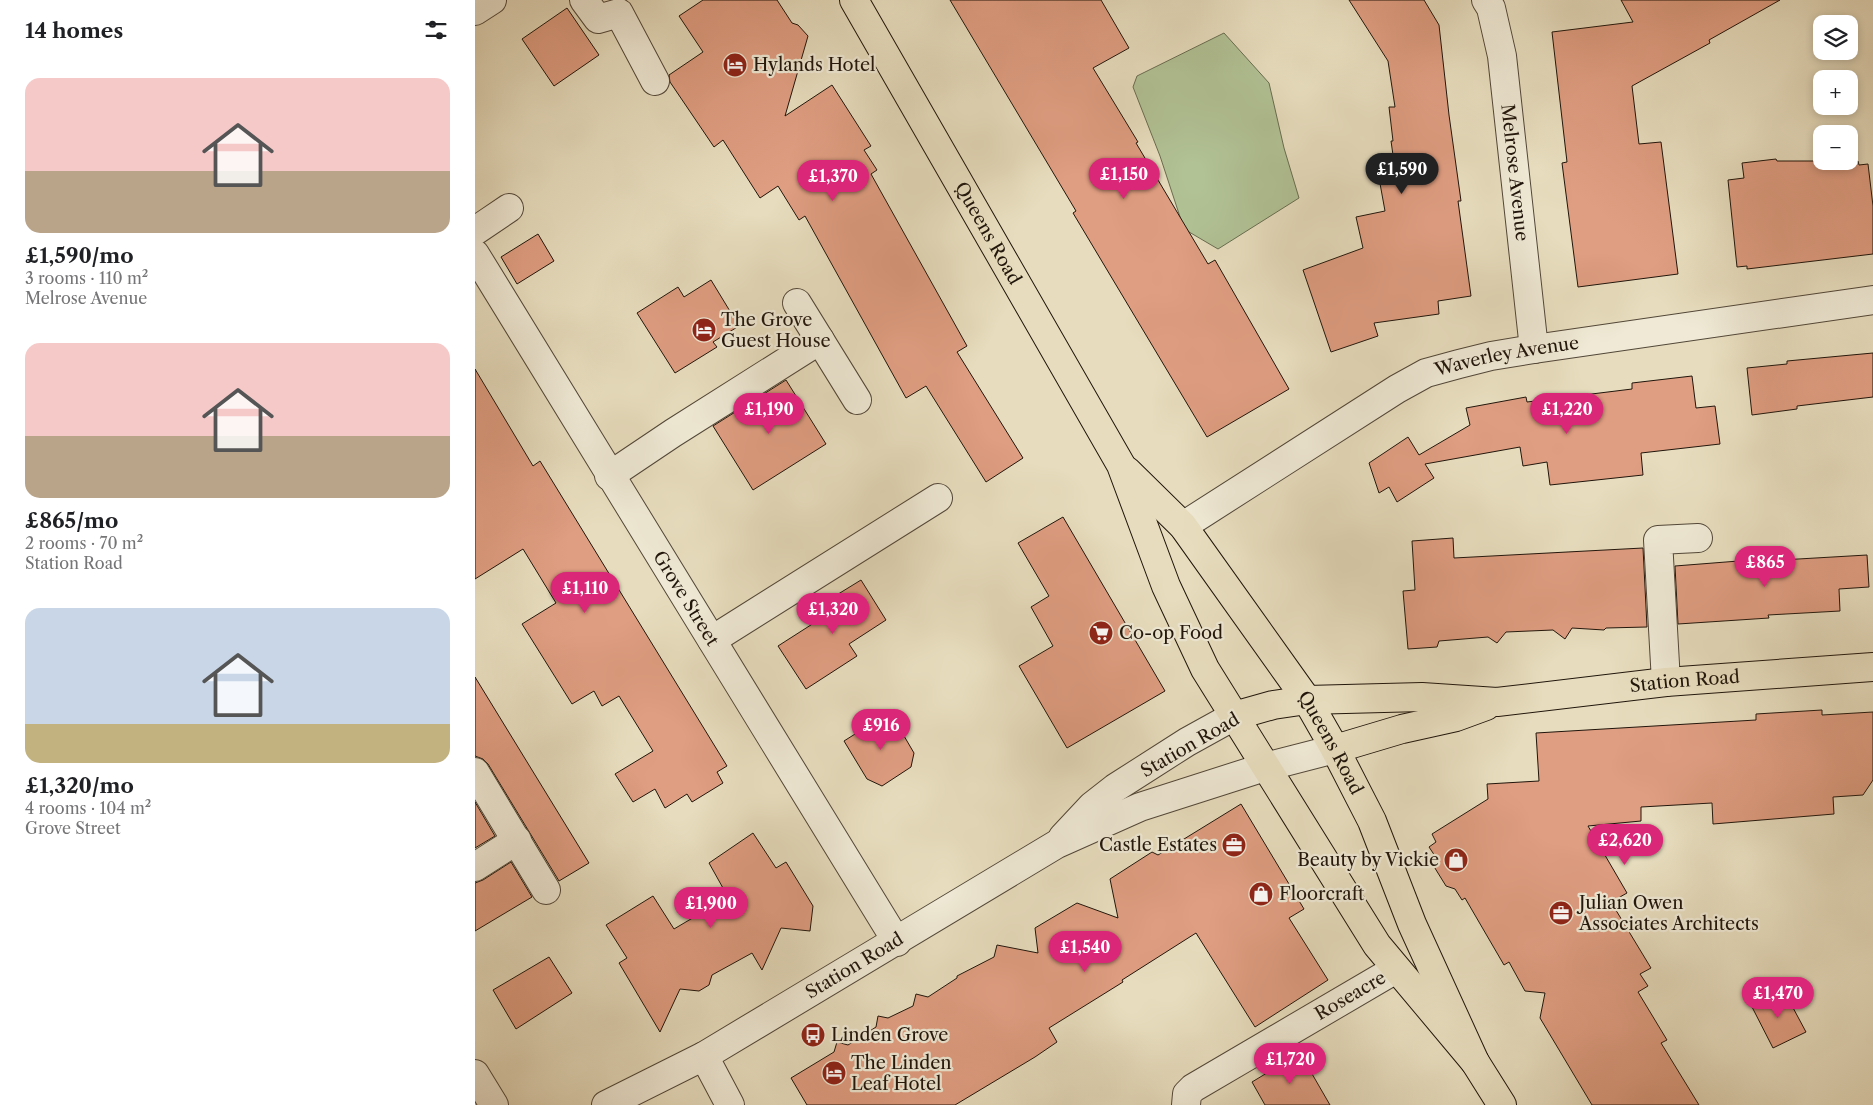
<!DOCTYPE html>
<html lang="en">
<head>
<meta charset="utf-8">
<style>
	body { margin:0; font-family:"Libre Caslon Text",serif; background:#f6f6f6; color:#202124; height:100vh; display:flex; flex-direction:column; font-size:19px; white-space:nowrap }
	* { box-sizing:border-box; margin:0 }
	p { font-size:16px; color:#757577 }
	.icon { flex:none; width:28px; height:28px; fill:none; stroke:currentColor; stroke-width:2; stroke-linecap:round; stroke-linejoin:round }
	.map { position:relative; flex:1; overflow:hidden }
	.sheet { display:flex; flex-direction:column; background:#fff; width:475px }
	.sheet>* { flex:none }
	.controls { position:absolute; left:1338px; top:15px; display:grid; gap:10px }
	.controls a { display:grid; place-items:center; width:45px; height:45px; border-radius:10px; background:#fff; box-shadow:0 2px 8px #0003; font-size:25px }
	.price { position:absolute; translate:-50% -42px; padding:0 11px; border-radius:18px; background:#db2777; color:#fff; font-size:16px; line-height:32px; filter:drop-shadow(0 1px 2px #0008) }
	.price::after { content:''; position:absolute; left:50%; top:30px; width:15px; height:11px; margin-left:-8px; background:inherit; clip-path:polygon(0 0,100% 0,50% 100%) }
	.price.selected { background:#222; color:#fff }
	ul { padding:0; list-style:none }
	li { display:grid; align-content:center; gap:10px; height:265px; padding:0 25px }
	li span { display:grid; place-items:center; height:155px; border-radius:15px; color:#555 }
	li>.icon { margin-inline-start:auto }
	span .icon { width:90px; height:90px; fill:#fffc; stroke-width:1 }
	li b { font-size:21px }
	h2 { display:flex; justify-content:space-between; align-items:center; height:60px; padding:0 25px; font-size:21px }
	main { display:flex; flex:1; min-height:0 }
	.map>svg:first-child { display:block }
	.green { fill:#b1c295; stroke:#686c50 }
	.building { fill:#df9d81; stroke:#20150b }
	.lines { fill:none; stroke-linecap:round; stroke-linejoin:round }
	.minor-casing { stroke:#524738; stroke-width:30 }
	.major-casing { stroke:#20150b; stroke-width:30 }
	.minor { stroke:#efe9d5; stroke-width:28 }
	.major { stroke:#e7ddbe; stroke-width:28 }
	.labels { text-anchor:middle; stroke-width:4.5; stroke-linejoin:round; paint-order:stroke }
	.poi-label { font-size:18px; fill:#20150b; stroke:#efe9d5; text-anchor:start }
	.street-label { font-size:18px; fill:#20150b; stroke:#efe9d5 }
</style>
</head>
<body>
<main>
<section class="sheet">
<h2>14 homes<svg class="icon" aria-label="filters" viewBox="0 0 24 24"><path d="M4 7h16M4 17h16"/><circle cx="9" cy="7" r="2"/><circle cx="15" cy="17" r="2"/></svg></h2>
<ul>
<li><span style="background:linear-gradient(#f6c9c9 60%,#b9a48a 0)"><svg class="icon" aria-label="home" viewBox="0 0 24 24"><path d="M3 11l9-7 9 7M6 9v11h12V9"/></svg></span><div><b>£1,590/mo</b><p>3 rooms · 110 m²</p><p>Melrose Avenue</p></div></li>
<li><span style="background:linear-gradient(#f6c9c9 60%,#b9a48a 0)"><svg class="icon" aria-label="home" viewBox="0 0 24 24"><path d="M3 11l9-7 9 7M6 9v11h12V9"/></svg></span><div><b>£865/mo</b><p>2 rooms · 70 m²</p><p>Station Road</p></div></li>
<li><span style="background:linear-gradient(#c9d6e8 75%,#c2b280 0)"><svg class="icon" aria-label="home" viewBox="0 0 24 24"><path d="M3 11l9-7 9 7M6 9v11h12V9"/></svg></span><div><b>£1,320/mo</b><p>4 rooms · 104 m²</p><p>Grove Street</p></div></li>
</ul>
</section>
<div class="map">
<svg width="1398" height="1105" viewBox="0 0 1398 1105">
	<rect width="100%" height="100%" fill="#e7ddbe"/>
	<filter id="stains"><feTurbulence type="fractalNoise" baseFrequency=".004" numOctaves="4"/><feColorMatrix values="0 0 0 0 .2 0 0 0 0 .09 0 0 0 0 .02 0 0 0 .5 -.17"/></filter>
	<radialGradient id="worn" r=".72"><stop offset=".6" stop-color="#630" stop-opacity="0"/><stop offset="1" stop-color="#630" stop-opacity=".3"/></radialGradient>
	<path class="green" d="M749 33 794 83 809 148 824 198 743 249 709 229 685 156 658 87 662 76Z"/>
	<path class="building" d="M228 0H302L317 23 323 25 333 36 310 116 357 85 396 146 389 150 402 170 396 174 492 346 482 352 548 458 511 482 451 386 431 398 330 216 324 220 303 186 285 198 248 140 239 147 195 82 194 75 228 52 204 16Z
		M475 0H626L654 48 618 68 663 142 661 143 733 264 740 260 814 389 732 437 598 213 601 211Z
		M874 0H949L964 25 974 115 986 201H983L996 296 963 301 964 314 899 323 903 336 856 352 828 270 888 248 881 217 910 211 904 178 921 176 916 141H918L914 107H920L913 61Z
		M1146 0H1305L1234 40 1235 43 1157 86 1164 144 1186 142 1203 274 1103 287 1087 163 1092 162 1077 32 1158 22Z
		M92 8 124 55 79 86 47 39Z
		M1301 159 1302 161H1383L1384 165 1393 164 1398 206V254L1272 269V266L1262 267 1253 180 1269 178 1267 163Z
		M63 234 79 261 42 284 26 257Z
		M236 280 264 326 238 342 242 347 200 373 162 313 203 287 209 297Z
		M1398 353V397L1322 406V409L1277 415 1272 368 1312 364V361Z
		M0 369 58 466 65 461 252 766 242 772 248 783 217 802 212 794 190 808 180 789 158 802 140 774 178 751 144 696 127 706 119 691 97 704 47 624 81 603 48 549 0 579Z
		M1217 376 1221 408 1240 406 1245 444 1166 453 1168 475 1075 485 1072 462 1048 466 1045 447 950 464 959 478 922 502 914 487 904 493 894 463 933 437 944 455 995 425 991 408 1051 397 1052 402 1157 389V383Z
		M311 380 351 444 278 490 238 426Z
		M588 517 690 691 592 748 544 666 578 646 556 607 574 596 543 543Z
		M978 538 979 558 1168 548 1172 627 1131 628 1129 630 1097 628 1090 639 1078 630 1031 632 1022 643 1013 637 964 641 962 647 933 649 928 591 940 590 937 541Z
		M1392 555 1394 587 1364 589 1365 611 1293 615 1294 618 1203 624 1200 566 1289 559V561Z
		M386 580 411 620 374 644 382 656 331 689 303 646 353 614 347 604Z
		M0 677 114 863 84 881 13 764 8 759 0 756Z
		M1347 710V715L1398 712V780L1388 795 1358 797 1359 814 1238 824 1237 803 1166 807V821L1113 826 1152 893 1136 902 1176 968 1165 974 1173 986 1163 992 1192 1040 1186 1043 1224 1105H1117L1065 1018 1070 993 1050 991 1034 962 1029 965 990 898 987 900 980 889 971 886 958 865 960 856 954 847 961 842 957 834 1013 799 1012 784 1064 781 1061 733 1281 720V714Z
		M415 712 439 753 436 767 407 786 392 779 369 741Z
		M0 802 20 836 0 848Z
		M766 804 829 909 814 918 853 980 780 1027 721 933 647 980 648 982 574 1028 582 1042 560 1057 480 1105H332L316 1078 359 1052 362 1042 373 1045 401 1027 403 1016 413 1018 438 1006 441 994 453 997 482 978V976L519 957 522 945 563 953 560 928 602 903 643 918 635 879 677 852 683 855Z
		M278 833 301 868 311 862 338 906 335 931 306 928 287 970 277 953 237 975 234 985 224 991 205 989 185 1032 144 963 152 958 131 925 178 896 199 929 253 897 234 863Z
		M36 862 57 897 0 931V883L8 880Z
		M74 957 97 993 41 1029 18 990Z
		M1308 989 1331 1032 1298 1048 1276 1005Z
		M825 1053 855 1105H790L777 1082Z"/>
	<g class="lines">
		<defs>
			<g id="minor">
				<path d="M109 0 123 19 144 13 180 81"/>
				<path id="s1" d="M1011 0 1016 8 1027 56 1059 349"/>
				<path d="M0 11 17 0"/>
				<path d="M0 231 34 208"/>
				<path id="s2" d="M0 254C139 484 282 712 422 942"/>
				<path d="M322 303 382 400"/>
				<path d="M134 476 198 433 345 340"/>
				<path id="s3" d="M708 526 922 389 951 373 984 364 1016 356 1059 349 1398 300"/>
				<path d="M237 640 463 498"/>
				<path d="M1191 682 1183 540 1223 538"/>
				<path d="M0 772 71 890"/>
				<path d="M588 837 617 806 640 788 712 742 759 716"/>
				<path d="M0 867 42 840"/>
				<path d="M229 1056 255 1105"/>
				<path d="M0 1074 19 1105"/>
				<path id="s4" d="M131 1105 229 1056 582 844 665 807 790 767 860 749"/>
				<path id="s5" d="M711 1105 712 1094 718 1088 921 969"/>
			</g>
			<g id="major">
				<path id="s6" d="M379 0 646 465 691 586 730 669 902 945 1000 1062"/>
				<path id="s7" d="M652 471 708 526 832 700 860 749 897 821 937 924 1000 1062 1027 1105"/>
				<path id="s8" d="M759 716 798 705 832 700 947 697 1022 702 1191 682 1398 667"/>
				<path d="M860 749 927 729 981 717 1011 706"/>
			</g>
		</defs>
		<use href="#minor" class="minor-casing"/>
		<use href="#major" class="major-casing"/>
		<use href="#minor" class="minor"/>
		<use href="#major" class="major"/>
	</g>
	<defs>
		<symbol id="hotel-disc" viewBox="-11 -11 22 22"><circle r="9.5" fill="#8f2418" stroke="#efe9d5"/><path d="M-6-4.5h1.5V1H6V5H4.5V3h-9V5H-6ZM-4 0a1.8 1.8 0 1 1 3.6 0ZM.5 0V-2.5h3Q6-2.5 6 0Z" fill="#fff"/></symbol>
		<symbol id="supermarket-disc" viewBox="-11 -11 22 22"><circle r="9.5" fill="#8f2418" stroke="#efe9d5"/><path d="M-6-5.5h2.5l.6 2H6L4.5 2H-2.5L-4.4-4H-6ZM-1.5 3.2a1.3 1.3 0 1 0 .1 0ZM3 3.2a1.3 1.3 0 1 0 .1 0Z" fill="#fff"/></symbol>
		<symbol id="office-disc" viewBox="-11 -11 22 22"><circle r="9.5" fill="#8f2418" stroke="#efe9d5"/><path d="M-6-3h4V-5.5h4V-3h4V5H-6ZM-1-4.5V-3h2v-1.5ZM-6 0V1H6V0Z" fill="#fff"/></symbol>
		<symbol id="shop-disc" viewBox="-11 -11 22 22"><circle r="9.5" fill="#8f2418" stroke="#efe9d5"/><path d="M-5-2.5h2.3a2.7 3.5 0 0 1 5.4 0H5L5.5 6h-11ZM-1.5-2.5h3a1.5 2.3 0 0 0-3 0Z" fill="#fff"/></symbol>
		<symbol id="bus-disc" viewBox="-11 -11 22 22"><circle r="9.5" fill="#8f2418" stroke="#efe9d5"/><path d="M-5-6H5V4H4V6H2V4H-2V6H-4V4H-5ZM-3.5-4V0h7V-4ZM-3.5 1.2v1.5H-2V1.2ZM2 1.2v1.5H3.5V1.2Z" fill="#fff"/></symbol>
	</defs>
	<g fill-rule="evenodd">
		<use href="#hotel-disc" x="246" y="51" width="28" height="28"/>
		<use href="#hotel-disc" x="215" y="316" width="28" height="28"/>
		<use href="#supermarket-disc" x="612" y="619" width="28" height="28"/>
		<use href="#office-disc" x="745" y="831" width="28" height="28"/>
		<use href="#shop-disc" x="967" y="846" width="28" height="28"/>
		<use href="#shop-disc" x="772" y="880" width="28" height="28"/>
		<use href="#office-disc" x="1072" y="899" width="28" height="28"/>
		<use href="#bus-disc" x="324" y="1021" width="28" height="28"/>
		<use href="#hotel-disc" x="345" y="1059" width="28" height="28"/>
	</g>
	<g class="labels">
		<g class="poi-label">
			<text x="278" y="71">Hylands Hotel</text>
			<text x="246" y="326">The Grove<tspan x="246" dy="21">Guest House</tspan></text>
			<text x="644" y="639">Co-op Food</text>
			<text x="742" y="851" text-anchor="end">Castle Estates</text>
			<text x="964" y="866" text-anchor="end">Beauty by Vickie</text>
			<text x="804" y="900">Floorcraft</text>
			<text x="1104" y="909">Julian Owen<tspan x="1104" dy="21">Associates Architects</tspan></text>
			<text x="356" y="1041">Linden Grove</text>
			<text x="376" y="1069">The Linden<tspan x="376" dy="21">Leaf Hotel</tspan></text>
		</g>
		<g class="street-label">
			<text dy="6" stroke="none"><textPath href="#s1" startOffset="176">Melrose Avenue</textPath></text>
			<text dy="6" stroke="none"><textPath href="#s6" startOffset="269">Queens Road</textPath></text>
			<text dy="6" stroke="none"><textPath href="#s3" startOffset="370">Waverley Avenue</textPath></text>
			<text dy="6" stroke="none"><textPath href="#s2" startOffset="404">Grove Street</textPath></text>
			<text dy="6" stroke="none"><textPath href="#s8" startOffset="454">Station Road</textPath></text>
			<text dy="6" stroke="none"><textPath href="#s7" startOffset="341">Queens Road</textPath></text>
			<text transform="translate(715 745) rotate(-30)" y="6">Station Road</text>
			<text dy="6" stroke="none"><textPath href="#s4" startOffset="285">Station Road</textPath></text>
			<text dy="6" stroke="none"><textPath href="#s5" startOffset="202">Roseacre</textPath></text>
		</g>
	</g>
	<rect width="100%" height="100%" filter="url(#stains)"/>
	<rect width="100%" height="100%" fill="url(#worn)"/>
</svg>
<div class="controls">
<a><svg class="icon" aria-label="layers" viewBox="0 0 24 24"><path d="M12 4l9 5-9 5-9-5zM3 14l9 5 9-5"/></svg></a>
<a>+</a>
<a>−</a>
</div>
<b class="price selected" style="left:927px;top:195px">£1,590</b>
<b class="price" style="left:649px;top:200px">£1,150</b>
<b class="price" style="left:358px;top:202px">£1,370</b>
<b class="price" style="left:294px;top:435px">£1,190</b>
<b class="price" style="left:1092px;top:435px">£1,220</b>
<b class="price" style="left:1290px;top:588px">£865</b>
<b class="price" style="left:110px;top:614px">£1,110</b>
<b class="price" style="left:358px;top:635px">£1,320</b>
<b class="price" style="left:406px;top:751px">£916</b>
<b class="price" style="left:1150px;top:866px">£2,620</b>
<b class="price" style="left:236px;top:929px">£1,900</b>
<b class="price" style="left:610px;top:973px">£1,540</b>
<b class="price" style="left:1303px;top:1019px">£1,470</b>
<b class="price" style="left:815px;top:1085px">£1,720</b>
</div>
</main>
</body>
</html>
